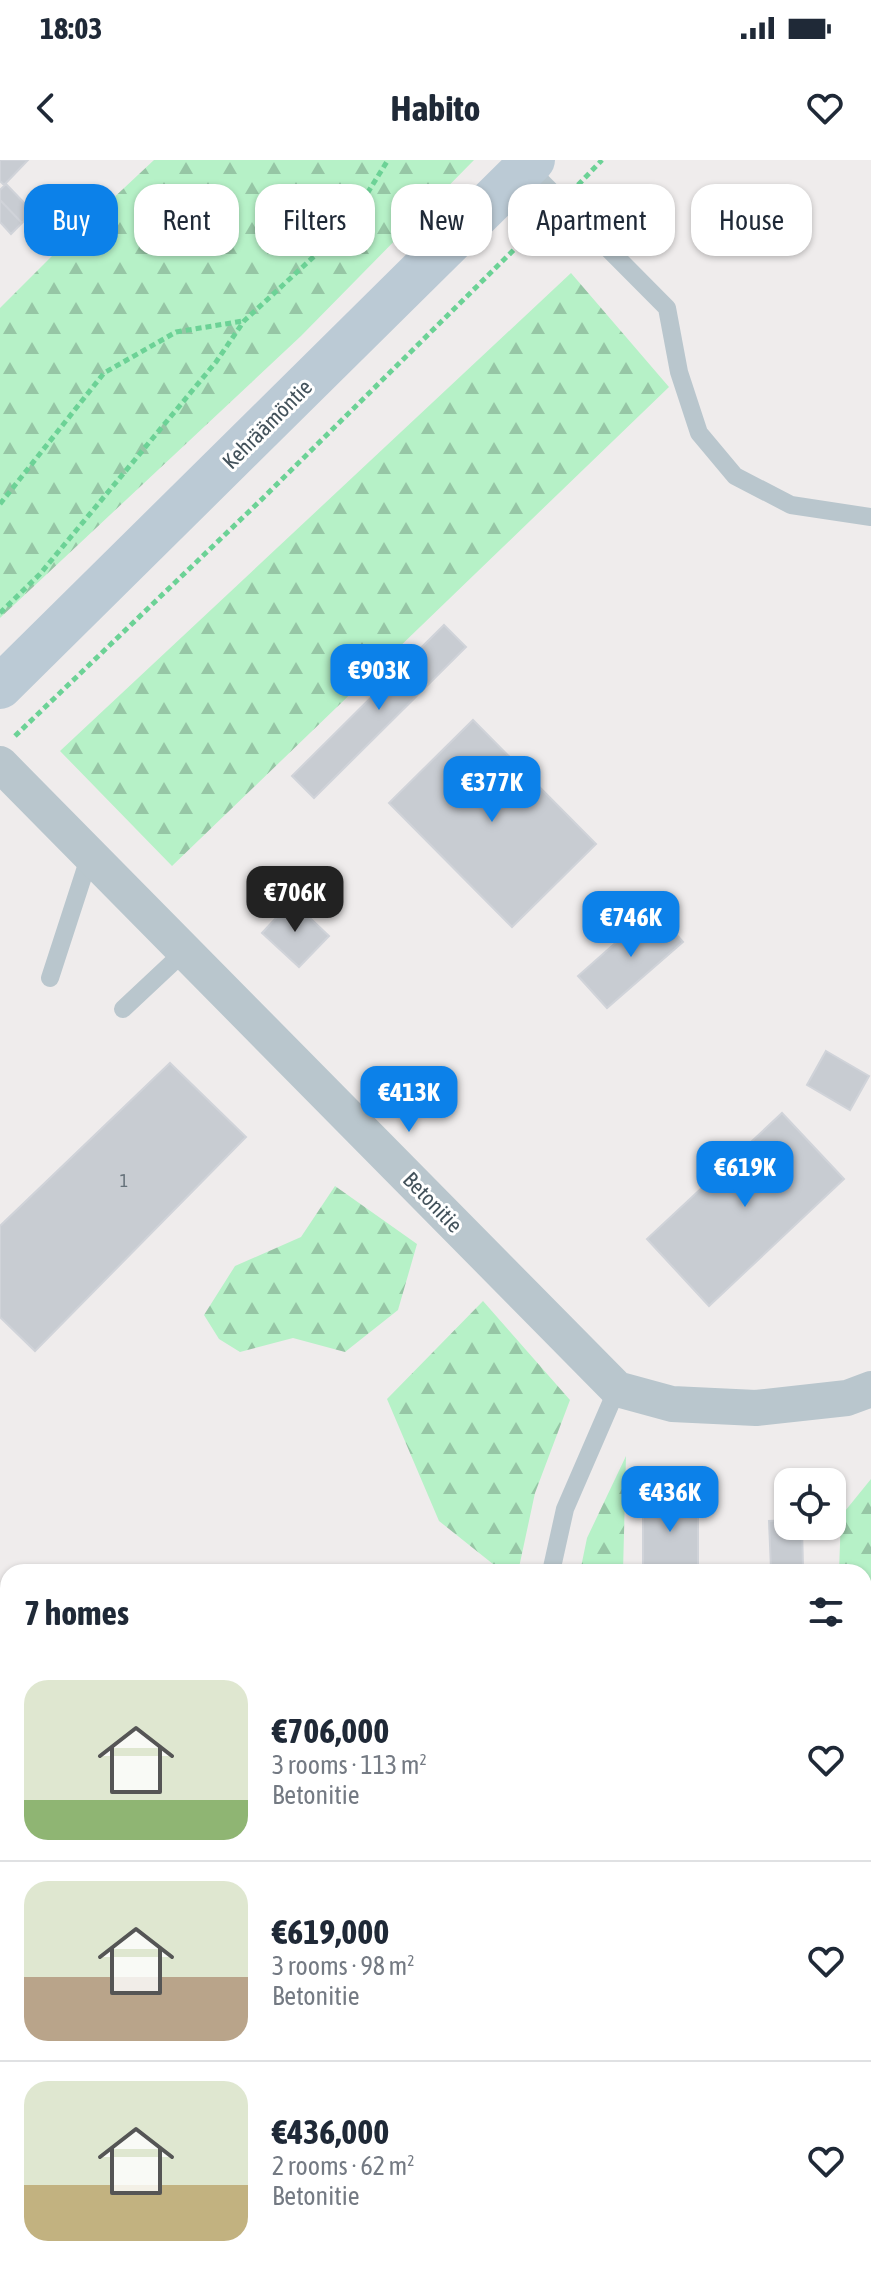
<!DOCTYPE html>
<html lang="en">
<head>
<meta charset="utf-8">
<style>
	body { margin:0; font-family:"Asap Condensed",sans-serif; background:#f2f2f3; color:#1f2937; height:100vh; display:flex; flex-direction:column; font-size:30px; white-space:nowrap }
	* { box-sizing:border-box; margin:0 }
	p { font-size:26px; color:#747a83 }
	.icon { flex:none; width:44px; height:44px; fill:none; stroke:currentColor; stroke-width:2; stroke-linecap:round; stroke-linejoin:round }
	.map { position:relative; flex:1; overflow:hidden }
	.details { position:absolute; left:0px; top:1404px; width:872px; height:712px; display:flex; flex-direction:column; background:#fff; border-radius:24px 24px 0 0; box-shadow:0 2px 6px #0004 }
	.details>* { flex:none }
	.banner { position:absolute; left:24px; top:24px; width:824px; height:72px; display:flex; gap:16px }
	.controls { position:absolute; left:774px; top:1308px; display:grid; gap:16px }
	.controls a { display:grid; place-items:center; width:72px; height:72px; border-radius:16px; background:#fff; box-shadow:0 2px 6px #0004; font-size:40px }
	.price { position:absolute; translate:-50% -68px; padding:0 18px; border-radius:16px; background:#0c81e9; color:#fff; font-size:26px; line-height:52px; filter:drop-shadow(0 2px 4px #0008) }
	.price::after { content:''; position:absolute; left:50%; top:48px; width:24px; height:18px; margin-left:-12px; background:inherit; clip-path:polygon(0 0,100% 0,50% 100%) }
	.price.current { background:#222; color:#fff }
	ul { padding:0; list-style:none }
	li { display:flex; align-items:center; gap:24px; height:200px; padding:0 24px }
	li+li { border-top:2px solid #e0e1e3 }
	li span { display:grid; place-items:center; flex:none; width:224px; height:160px; border-radius:24px; color:#555 }
	li>.icon { margin-inline-start:auto }
	span .icon { width:96px; height:96px; fill:#fffc; stroke-width:1 }
	li b { font-size:34px }
	h2 { display:flex; justify-content:space-between; align-items:center; height:96px; padding:0 24px; font-size:34px }
	.tag { padding:0 28px; border-radius:24px; background:#fff; box-shadow:0 2px 6px #0004; font-size:28px; line-height:72px }
	.tag.current { background:#0c81e9; color:#fff }
	.status { display:flex; justify-content:space-between; align-items:center; height:56px; padding:0 40px; background:#fff; direction:ltr }
	.status svg { height:22px; fill:currentColor }
	header { display:flex; justify-content:space-between; align-items:center; height:104px; padding:0 24px; background:#fff; font-size:36px; font-weight:700 }
	.map>svg:first-child { display:block }
	.grass { fill:url(#grass-tufts) }
	.forest { fill:url(#forest-firs) }
	.building { fill:#c8ccd2; stroke:#d0d3d9; stroke-width:2 }
	.lines { fill:none; stroke-linecap:round; stroke-linejoin:round }
	.path { stroke:#6cd296; stroke-width:5; stroke-dasharray:6 4; stroke-linecap:butt }
	.lane { stroke:#b9c6cd; stroke-width:18 }
	.street { stroke:#b9c6cd; stroke-width:36 }
	.secondary { stroke:#bbcad5; stroke-width:44 }
	.labels { text-anchor:middle; stroke-width:6; stroke-linejoin:round; paint-order:stroke }
	.number-label { font-size:18px; fill:#647079 }
	.street-label { font-size:22px; fill:#43525b; stroke:#fff }
</style>
</head>
<body>
<div class="status"><b>18:03</b><svg viewBox="0 0 49 12"><path d="M0 12V9h3v3zM5 12V6h3v6zM10 12V3h3v9zM15 12V0h3v12zM26 1h20v11H26zM47 4h2v5h-2z"/></svg></div>
<header><svg class="icon" aria-label="back" viewBox="0 0 24 24"><path d="M15 5l-7 7 7 7"/></svg>Habito<svg class="icon" aria-label="heart" viewBox="0 0 24 24"><path d="M12 20l-8-8c-3-5 5-10 8-4 3-6 11-1 8 4z"/></svg></header>
<div class="map">
<svg width="871" height="2116" viewBox="0 0 871 2116">
	<defs>
		<pattern id="grass-tufts" width="24" height="20" patternUnits="userSpaceOnUse" patternTransform="scale(2)"><rect width="24" height="20" fill="#b6f1c7"/><path d="M3 7l-1-3M5 7V3M7 7l1-3M15 17l-1-3M17 17v-4M19 17l1-3" fill="none" stroke="#96c6a5"/></pattern>
		<pattern id="forest-firs" width="22" height="20" patternUnits="userSpaceOnUse" patternTransform="scale(2)"><rect width="22" height="20" fill="#b6f1c7"/><path d="M5 1l3.5 6h-7zM16 11l3.5 6h-7z" fill="#96c6a5"/></pattern>
	</defs>
	<rect width="100%" height="100%" fill="#efecec"/>
	<path class="grass" d="M871 1822V2068L864 2064V1839Z"/>
	<path class="forest" d="M154 0H474L301 176 0 458V148L61 87Z
		M571 113 669 227 172 706 60 591Z
		M335 1026 417 1084 398 1150 345 1192 293 1178 240 1192 219 1179 204 1155 235 1106 301 1077Z
		M483 1141 570 1240 535 1333 518 1412H503L439 1361 387 1239Z
		M626 1296 623 1412H580L587 1378Z
		M871 1319V1761L864 1777V1412H839L841 1356Z
		M0 1458 8 1468V1887L0 1862Z
		M864 2095 871 2099V2116H721L731 2108H864Z
		M80 2108H168L169 2116H83Z"/>
	<path class="building" d="M0 0H28L4 25 0 21Z
		M6 24 33 52 22 63 0 40V30Z
		M0 40 22 63 11 74 0 62Z
		M444 465 466 487 314 638 292 616Z
		M473 560 596 684 512 767 389 643Z
		M292 741 329 776 299 807 262 773Z
		M654 749 683 782 607 848 578 816Z
		M826 891 869 916 850 950 807 925Z
		M170 903 246 977 35 1191 0 1157V1066Z
		M782 953 844 1019 709 1146 647 1079Z
		M643 1335H698V1412H643Z
		M788 1360V1366H802L803 1408 771 1409 769 1361Z"/>
	<g class="lines">
		<path class="path" d="M578 25 602 0
			M0 344 104 213 176 172 243 161
			M0 453 40 414 216 202 244 161 347 66 388 0
			M15 576 260 341 546 58
			M864 1564 871 1554
			M864 1812 871 1796
			M0 1968 8 1991
			M864 2075 871 2079
			M49 2108 52 2116"/>
		<path class="lane" d="M527 7 667 148 679 212 699 273 735 316 791 345 871 357
			M50 818 90 695
			M123 849 186 790
			M551 1412 565 1349 617 1229
			M488 2116 494 2108"/>
		<path class="street" d="M0 604 617 1229 672 1244 756 1248 847 1238 871 1229"/>
		<path class="secondary" d="M0 527 533 0"/>
	</g>
	<g class="labels">
		<g class="number-label">
			<text x="124" y="1027">1</text>
		</g>
		<g class="street-label">
			<text transform="translate(267 264) rotate(-45)" y="8">Kehräämöntie</text>
			<text transform="translate(433 1042) rotate(46)" y="8">Betonitie</text>
		</g>
	</g>
</svg>
<div class="controls">
<a><svg class="icon" aria-label="locate" viewBox="0 0 24 24"><circle cx="12" cy="12" r="6"/><path d="M12 2v4M12 18v4M2 12h4M18 12h4"/></svg></a>
</div>
<b class="price" style="left:379px;top:552px">€903K</b>
<b class="price" style="left:492px;top:664px">€377K</b>
<b class="price current" style="left:295px;top:774px">€706K</b>
<b class="price" style="left:631px;top:799px">€746K</b>
<b class="price" style="left:409px;top:974px">€413K</b>
<b class="price" style="left:745px;top:1049px">€619K</b>
<b class="price" style="left:670px;top:1374px">€436K</b>
<div class="banner">
<a class="tag current">Buy</a>
<a class="tag">Rent</a>
<a class="tag">Filters</a>
<a class="tag">New</a>
<a class="tag">Apartment</a>
<a class="tag">House</a>
</div>
<section class="details">
<h2>7 homes<svg class="icon" aria-label="filters" viewBox="0 0 24 24"><path d="M4 7h16M4 17h16"/><circle cx="9" cy="7" r="2"/><circle cx="15" cy="17" r="2"/></svg></h2>
<ul>
<li><span style="background:linear-gradient(#dfe7d0 75%,#8fb573 0)"><svg class="icon" aria-label="home" viewBox="0 0 24 24"><path d="M3 11l9-7 9 7M6 9v11h12V9"/></svg></span><div><b>€706,000</b><p>3 rooms · 113 m²</p><p>Betonitie</p></div><svg class="icon" aria-label="heart" viewBox="0 0 24 24"><path d="M12 20l-8-8c-3-5 5-10 8-4 3-6 11-1 8 4z"/></svg></li>
<li><span style="background:linear-gradient(#dfe7d0 60%,#b9a48a 0)"><svg class="icon" aria-label="home" viewBox="0 0 24 24"><path d="M3 11l9-7 9 7M6 9v11h12V9"/></svg></span><div><b>€619,000</b><p>3 rooms · 98 m²</p><p>Betonitie</p></div><svg class="icon" aria-label="heart" viewBox="0 0 24 24"><path d="M12 20l-8-8c-3-5 5-10 8-4 3-6 11-1 8 4z"/></svg></li>
<li><span style="background:linear-gradient(#dfe7d0 65%,#c2b280 0)"><svg class="icon" aria-label="home" viewBox="0 0 24 24"><path d="M3 11l9-7 9 7M6 9v11h12V9"/></svg></span><div><b>€436,000</b><p>2 rooms · 62 m²</p><p>Betonitie</p></div><svg class="icon" aria-label="heart" viewBox="0 0 24 24"><path d="M12 20l-8-8c-3-5 5-10 8-4 3-6 11-1 8 4z"/></svg></li>
</ul>
</section>
</div>
</body>
</html>
